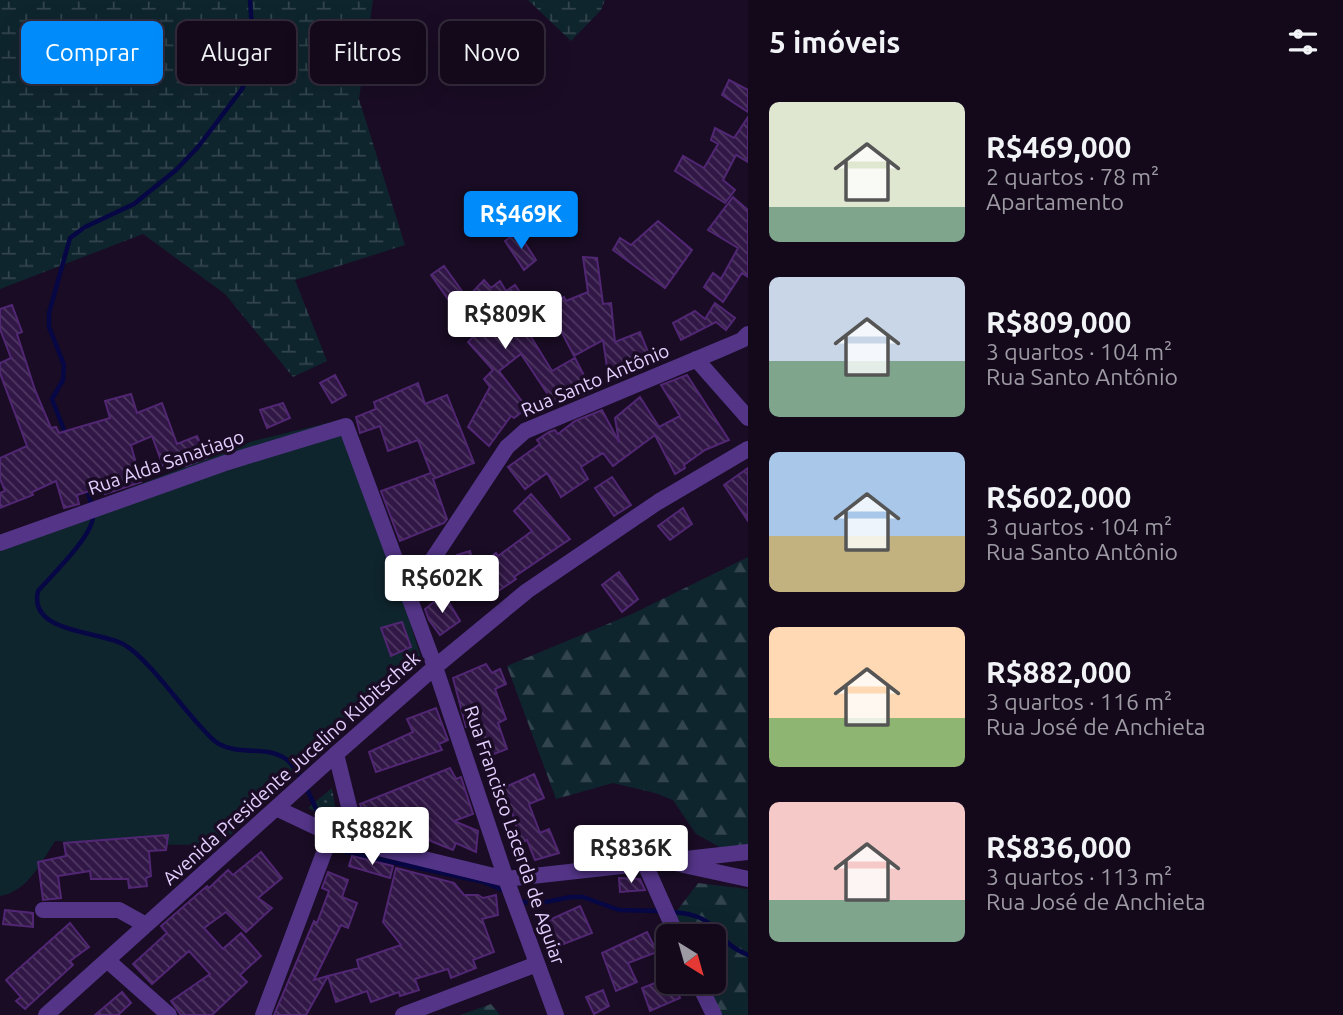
<!DOCTYPE html>
<html lang="pt">
<head>
<meta charset="utf-8">
<style>
	body { margin:0; font-family:Ubuntu,sans-serif; background:#201728; color:#f1f3f6; height:100vh; display:flex; flex-direction:column; font-size:26px; white-space:nowrap }
	* { box-sizing:border-box; margin:0 }
	p { font-size:23px; color:#9d9aa3 }
	.icon { flex:none; width:38px; height:38px; fill:none; stroke:currentColor; stroke-width:2; stroke-linecap:round; stroke-linejoin:round }
	.map { position:relative; flex:1; overflow:hidden }
	.side { display:flex; flex-direction:column; background:#13091b; width:595px }
	.side>* { flex:none }
	.top-card { position:absolute; left:21px; top:21px; width:621px; height:63px; display:flex; gap:14px }
	.needle { width:46px; rotate:143deg }
	.controls { position:absolute; left:656px; top:924px; display:grid; gap:14px }
	.controls a { display:grid; place-items:center; width:70px; height:70px; border-radius:10px; background:#13091b; box-shadow:0 7px 28px #0002,0 0 0 2px #322a3a; font-size:35px }
	.price { position:absolute; translate:-50% -60px; padding:0 16px; border-radius:7px; background:#fff; color:#222; font-size:23px; line-height:46px; filter:drop-shadow(0 2px 4px #0008) }
	.price::after { content:''; position:absolute; left:50%; top:42px; width:21px; height:16px; margin-left:-10px; background:inherit; clip-path:polygon(0 0,100% 0,50% 100%) }
	.price.selected { background:#008bfa; color:#fff }
	ul { padding:0; list-style:none }
	li { display:flex; align-items:center; gap:21px; height:175px; padding:0 21px }
	li span { display:grid; place-items:center; flex:none; width:196px; height:140px; border-radius:10px; color:#555 }
	li>.icon { margin-inline-start:auto }
	span .icon { width:84px; height:84px; fill:#fffc; stroke-width:1 }
	li b { font-size:30px }
	h2 { display:flex; justify-content:space-between; align-items:center; height:84px; padding:0 21px; font-size:30px }
	.tag { padding:0 24px; border-radius:10px; background:#13091b; box-shadow:0 7px 28px #0002,0 0 0 2px #322a3a; font-size:24px; line-height:63px }
	.tag.selected { background:#008bfa; color:#fff }
	main { display:flex; flex:1; min-height:0 }
	.map>svg:first-child { display:block }
	.green { fill:#0f252e }
	.forest { fill:url(#forest-firs) }
	.wetland { fill:url(#wetland-marsh) }
	.park { fill:url(#park-dots) }
	.lines { fill:none; stroke-linecap:round; stroke-linejoin:round }
	.stream { stroke:#060744; stroke-width:4.5 }
	.building { fill:url(#building-back-hatch); stroke:#512774; stroke-width:2 }
	.minor { stroke:#533487; stroke-width:16 }
	.labels { text-anchor:middle; stroke-width:7; stroke-linejoin:round; paint-order:stroke }
	.street-label { font-size:19px; fill:#e5cfff; stroke:#190c24 }
</style>
</head>
<body>
<main>
<div class="map">
<svg width="748" height="1015" viewBox="0 0 748 1015">
	<defs>
		<pattern id="forest-firs" width="22" height="20" patternUnits="userSpaceOnUse" patternTransform="scale(1.75)"><rect width="22" height="20" fill="#0f252e"/><path d="M5 1l3.5 6h-7zM16 11l3.5 6h-7z" fill="#32444d"/></pattern>
		<pattern id="wetland-marsh" width="20" height="14" patternUnits="userSpaceOnUse" patternTransform="scale(1.75)"><rect width="20" height="14" fill="#0f252e"/><path d="M1 5h8M5 5V1M11 12h8M15 12V8" fill="none" stroke="#32444d"/></pattern>
		<pattern id="park-dots" width="8" height="8" patternUnits="userSpaceOnUse" patternTransform="scale(1.75)"><rect width="8" height="8" fill="#0f252e"/><path d="M2 2h.1M6 6h.1" fill="none" stroke="#32444d" stroke-width="1.8" stroke-linecap="round"/></pattern>
		<pattern id="building-back-hatch" width="6" height="6" patternUnits="userSpaceOnUse" patternTransform="scale(1.75)"><rect width="6" height="6" fill="#311746"/><path d="M-1 5l2 2M0 0l6 6M5-1l2 2" fill="none" stroke="#4f3862"/></pattern>
	</defs>
	<rect width="100%" height="100%" fill="#190c24"/>
	<path class="green" d="M344 419 361 464 422 661 356 715 225 840 204 845 103 844 55 841C41 863 27 892 0 896V538L253 441Z"/>
	<path class="forest" d="M748 557V856H736L696 834 673 800 655 793 613 783 556 799 507 666 634 613Z
		M698 883 748 889V1015H719L704 982H714V936H683L673 916Z
		M491 1004 500 1015H460Z"/>
	<path class="wetland" d="M0 0H373L359 99 405 245 295 280 327 361 293 377 225 294 143 234 0 289Z
		M528 0H605L601 10 571 41Z"/>
	<path class="park" d="M332 788 338 824 308 808Z"/>
	<g class="lines">
		<path class="stream" d="M66 435 52 399 63 380 64 365 49 327V313L70 238 85 227 134 204 176 170 198 147 242 89 252 66 253 44 250 0
			M87 488 92 507
			M93 515C94 535 52 575 38 591 28 633 99 631 123 644 146 656 180 705 200 726 206 732 212 740 219 744 240 756 266 745 286 759 293 764 297 773 303 779
			M306 787 323 824
			M333 840 346 852 484 882 503 890
			M519 901 535 904 571 897H583L619 910 661 911
			M670 912C723 914 711 941 748 955"/>
	</g>
	<path class="building" d="M729 80 748 90V112L722 95Z
		M748 117V162L736 155 723 180 735 190 725 203 675 171 683 156 704 168 718 144 711 140 715 128 734 138Z
		M733 197 748 210V277L742 273 723 302 704 287 713 273 721 279 738 248 708 230Z
		M658 221 692 250 665 288 613 250 620 238 631 245Z
		M518 232 536 260 524 270 505 241Z
		M583 257 597 258 603 304 611 303 615 342 640 332 650 357 608 374 603 340 574 356 547 304 564 297 566 301 588 292Z
		M444 266 467 298 484 280 491 288 500 281 506 291 515 285 533 312 520 319 552 371 575 358 592 391 576 398 571 388 553 402 521 354 499 371 527 408 514 418 511 416 489 446 468 427 490 387 484 379 493 370 468 342 475 335 449 303 450 302 431 275Z
		M715 303 735 318 726 330 716 322 681 340 673 323 695 311 705 319Z
		M12 305 22 332 17 334 35 390 51 428 56 427 59 433 110 418 105 401 131 394 137 413 162 403 177 444 197 436 207 458 186 466 182 459 163 466 152 436 131 445 141 482 105 494 102 487 77 495 79 504 64 508 56 481 32 492 33 495 0 508V493L5 491 0 479V458L27 446 0 373V363L11 358 0 329V309Z
		M335 375 346 395 332 403 320 383Z
		M687 375 729 440 705 450 684 465 685 468 675 474 655 435 613 466 603 453 581 467 588 479 561 497 547 473 525 489 508 467 540 444 537 440 549 432 555 430 558 434 575 421 602 410 619 442 615 418 640 397 659 427 680 416 661 385Z
		M418 383 425 404 447 395 474 463 433 479 447 519 444 523 400 541 381 491 431 473 418 440 388 451 380 426 360 433 356 417 376 409 374 402Z
		M283 403 290 418 267 428 260 410Z
		M748 468V521L724 485Z
		M612 477 631 505 614 516 595 488Z
		M531 494 570 539 514 577 516 579 497 592 478 567 496 553 498 556 532 531 514 511Z
		M683 508 692 524 670 540 658 526Z
		M470 551 481 597 473 600 457 555Z
		M619 572 638 599 622 612 602 585Z
		M444 594 460 621 440 635 429 620 425 609Z
		M402 622 411 647 391 656 381 628Z
		M486 664 492 673 500 669 506 684 495 689 506 719 498 723 507 749 486 757 470 726 466 727 453 678Z
		M436 708 448 740 439 744 442 750 376 772 369 752 413 732 407 719Z
		M450 768 456 779 461 777 473 814 454 821 478 831 476 852 456 843 453 850 413 834 418 820 373 834 360 804Z
		M534 774 544 798 529 804 540 833 549 829 559 853 535 860 527 840 521 843 512 812 499 790Z
		M168 835 166 850 149 851 151 876 146 878 147 886 129 888 128 879H91L90 871 58 876 61 898 43 900 38 862 66 856 64 843Z
		M261 852 282 878 258 898 272 908 246 932 226 912 204 928 223 949 241 933 261 956 240 975 247 982 212 1015H181L171 1001 210 974 189 951 152 984 133 964 167 933 161 926 207 886 209 888 228 870 233 875Z
		M352 856 393 866 390 878 349 866Z
		M396 868 454 883 464 895H478L483 898 496 895 498 915 482 919 494 952 473 960 476 968 451 978 448 969 415 979 419 990 400 996 399 992 371 1002 367 991 336 1002 328 976 359 968 357 960 401 945 383 922Z
		M328 872 348 880 342 897 357 903 348 928 341 925 314 980 328 976 306 1015H274L314 921 317 923 329 891 322 888Z
		M619 878 640 879 645 890 620 892Z
		M580 906 592 933 548 950 536 926Z
		M5 910 33 913V927L3 924Z
		M70 923 89 947 70 961 73 965 25 1009 16 1001 21 997 6 980Z
		M647 932 657 952 628 963 637 982 616 991 602 953Z
		M668 978V982H673L680 998 650 1011 642 988Z
		M603 990 609 1006 594 1014 586 997Z
		M122 992 131 1003 118 1015H95Z"/>
	<g class="lines">
		<path class="minor" d="M696 359 748 418
			M0 543 228 462 346 426 435 667 506 879 556 1015
			M409 595 507 447 525 431 721 349 742 340 748 334
			M336 754 358 843
			M276 808 331 834 358 843 506 879 748 852
			M644 862 677 936
			M679 864 748 879
			M43 910H119L146 925
			M107 960 169 1015
			M698 982 714 1015
			M46 1015 336 754 435 667 527 591 658 502 748 449
			M263 1015 331 834
			M403 1015 537 964"/>
	</g>
	<g class="labels">
		<g class="street-label">
			<text transform="translate(595 380) rotate(-23)" y="7">Rua Santo Antônio</text>
			<text transform="translate(166 462) rotate(-19)" y="7">Rua Alda Sanatiago</text>
			<text transform="translate(291 768) rotate(-42)" y="7">Avenida Presidente Jucelino Kubitschek</text>
			<text transform="translate(515 835) rotate(71)" y="7">Rua Francisco Lacerda de Aguiar</text>
		</g>
	</g>
</svg>
<div class="controls">
<a><svg class="needle" viewBox="-14 -14 28 28"><path d="M0-13l5 13h-10z" fill="#e53935"/><path d="M0 13l5-13h-10z" fill="#9d9aa3"/></svg></a>
</div>
<b class="price selected" style="left:521px;top:251px">R$469K</b>
<b class="price" style="left:505px;top:351px">R$809K</b>
<b class="price" style="left:442px;top:615px">R$602K</b>
<b class="price" style="left:372px;top:867px">R$882K</b>
<b class="price" style="left:631px;top:885px">R$836K</b>
<div class="top-card">
<a class="tag selected">Comprar</a>
<a class="tag">Alugar</a>
<a class="tag">Filtros</a>
<a class="tag">Novo</a>
</div>
</div>
<section class="side">
<h2>5 imóveis<svg class="icon" aria-label="filters" viewBox="0 0 24 24"><path d="M4 7h16M4 17h16"/><circle cx="9" cy="7" r="2"/><circle cx="15" cy="17" r="2"/></svg></h2>
<ul>
<li><span style="background:linear-gradient(#dfe7d0 75%,#7fa58c 0)"><svg class="icon" aria-label="home" viewBox="0 0 24 24"><path d="M3 11l9-7 9 7M6 9v11h12V9"/></svg></span><div><b>R$469,000</b><p>2 quartos · 78 m²</p><p>Apartamento</p></div></li>
<li><span style="background:linear-gradient(#c9d6e8 60%,#7fa58c 0)"><svg class="icon" aria-label="home" viewBox="0 0 24 24"><path d="M3 11l9-7 9 7M6 9v11h12V9"/></svg></span><div><b>R$809,000</b><p>3 quartos · 104 m²</p><p>Rua Santo Antônio</p></div></li>
<li><span style="background:linear-gradient(#a9c7e8 60%,#c2b280 0)"><svg class="icon" aria-label="home" viewBox="0 0 24 24"><path d="M3 11l9-7 9 7M6 9v11h12V9"/></svg></span><div><b>R$602,000</b><p>3 quartos · 104 m²</p><p>Rua Santo Antônio</p></div></li>
<li><span style="background:linear-gradient(#ffd9b3 65%,#8fb573 0)"><svg class="icon" aria-label="home" viewBox="0 0 24 24"><path d="M3 11l9-7 9 7M6 9v11h12V9"/></svg></span><div><b>R$882,000</b><p>3 quartos · 116 m²</p><p>Rua José de Anchieta</p></div></li>
<li><span style="background:linear-gradient(#f6c9c9 70%,#7fa58c 0)"><svg class="icon" aria-label="home" viewBox="0 0 24 24"><path d="M3 11l9-7 9 7M6 9v11h12V9"/></svg></span><div><b>R$836,000</b><p>3 quartos · 113 m²</p><p>Rua José de Anchieta</p></div></li>
</ul>
</section>
</main>
</body>
</html>
